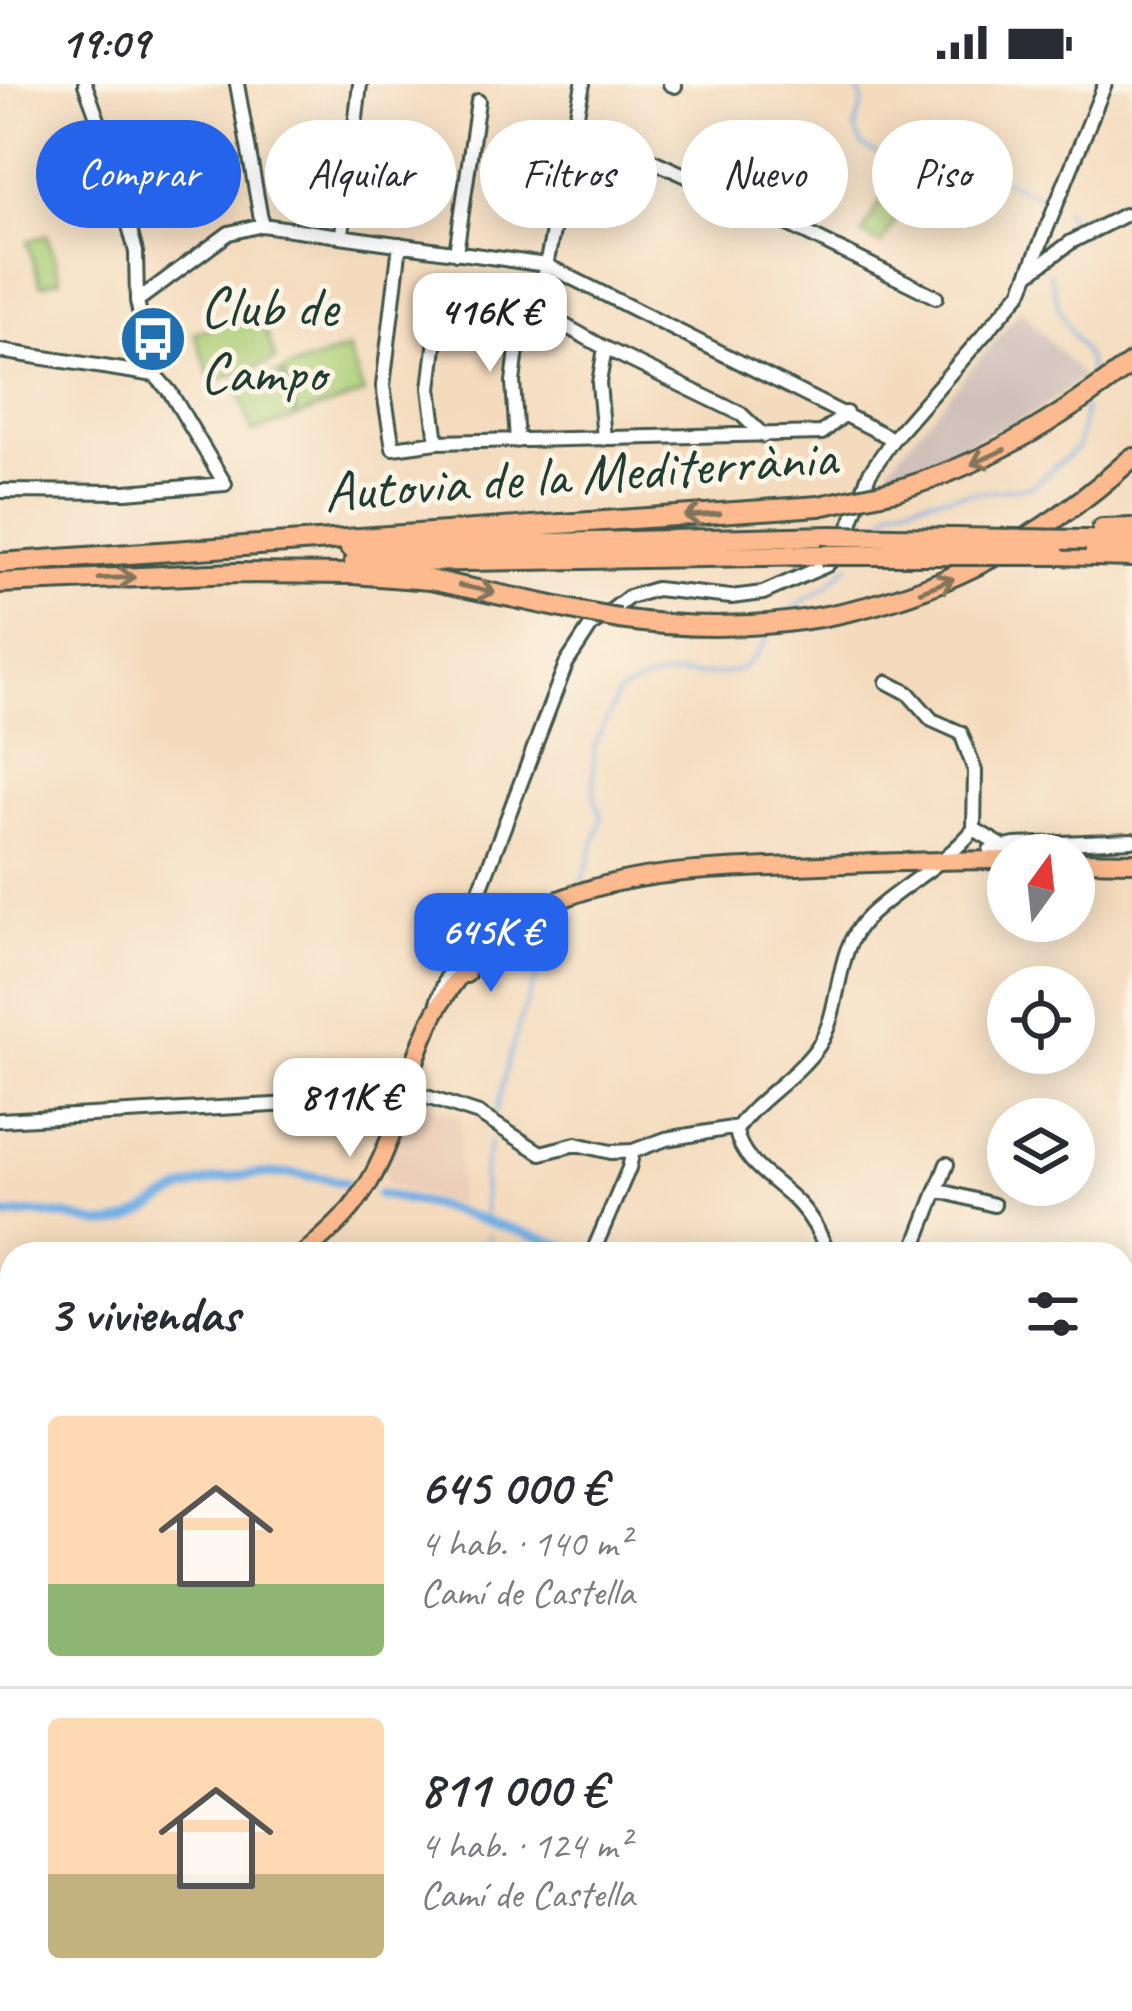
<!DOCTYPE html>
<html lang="es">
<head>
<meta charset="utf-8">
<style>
	body { margin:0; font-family:Caveat,sans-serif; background:#f7f7f7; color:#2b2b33; height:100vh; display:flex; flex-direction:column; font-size:45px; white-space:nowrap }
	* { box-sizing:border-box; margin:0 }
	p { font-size:39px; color:#7c7c81 }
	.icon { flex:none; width:66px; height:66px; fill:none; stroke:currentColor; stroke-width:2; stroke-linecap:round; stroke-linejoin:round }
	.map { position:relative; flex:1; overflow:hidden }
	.details { position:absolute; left:0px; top:1158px; width:1134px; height:771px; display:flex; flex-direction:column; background:#fff; border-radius:36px 36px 0 0; box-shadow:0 6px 30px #0003 }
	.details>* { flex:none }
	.hud { position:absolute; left:36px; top:36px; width:1062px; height:108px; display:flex; gap:24px }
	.needle { width:78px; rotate:15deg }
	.buttons { position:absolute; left:987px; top:750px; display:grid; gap:24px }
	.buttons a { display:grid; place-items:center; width:108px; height:108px; border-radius:50%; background:#fff; box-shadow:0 6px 30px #0003; font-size:60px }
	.price { position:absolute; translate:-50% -102px; padding:0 27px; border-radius:24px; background:#fff; color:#222; font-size:39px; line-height:78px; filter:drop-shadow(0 3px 6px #0008) }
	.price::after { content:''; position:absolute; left:50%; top:72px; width:36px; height:27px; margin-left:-18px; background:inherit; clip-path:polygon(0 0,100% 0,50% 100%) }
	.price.on { background:#2563eb; color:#fff }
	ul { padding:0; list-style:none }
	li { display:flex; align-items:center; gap:36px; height:300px; padding:0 48px }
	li+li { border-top:3px solid #e1e1e2 }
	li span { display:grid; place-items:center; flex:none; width:336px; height:240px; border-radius:12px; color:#555 }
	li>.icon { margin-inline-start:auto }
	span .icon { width:144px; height:144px; fill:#fffc; stroke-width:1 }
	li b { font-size:51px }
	h2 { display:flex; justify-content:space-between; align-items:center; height:144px; padding:0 48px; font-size:51px }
	.pill { padding:0 42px; border-radius:54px; background:#fff; box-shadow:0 6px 30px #0003; font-size:42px; line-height:108px }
	.pill.on { background:#2563eb; color:#fff }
	.status { display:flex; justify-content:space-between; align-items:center; height:84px; padding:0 60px; background:#fff; direction:ltr }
	.status svg { height:33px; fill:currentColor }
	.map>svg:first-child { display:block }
	.built { fill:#ebceb8 }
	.industrial { fill:#cfc0ba }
	.green { fill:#aacd76; stroke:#648555; stroke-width:3 }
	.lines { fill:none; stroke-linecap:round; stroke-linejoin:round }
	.stream { stroke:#72b0e5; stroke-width:3 }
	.canal { stroke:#72b0e5; stroke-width:9 }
	.minor-casing { stroke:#3f5549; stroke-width:18 }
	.major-casing { stroke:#3f5549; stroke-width:22 }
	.highway-casing { stroke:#3f5549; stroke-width:24 }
	.minor { stroke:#fff; stroke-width:12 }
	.major { stroke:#fcba8e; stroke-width:16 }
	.highway { stroke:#fcba8e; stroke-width:18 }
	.highway-bridge-casing { stroke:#3f5549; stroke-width:24; stroke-linecap:butt }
	.highway-bridge { stroke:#fcba8e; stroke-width:18 }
	.oneway { stroke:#82755c }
	.labels { text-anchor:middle; stroke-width:10; stroke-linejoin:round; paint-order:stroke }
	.poi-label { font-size:57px; fill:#1f3d34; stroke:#fcf5e5; text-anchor:start }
	.street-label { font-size:57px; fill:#1f3d34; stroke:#fcf5e5 }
</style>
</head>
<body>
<div class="status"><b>19:09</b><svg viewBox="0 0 49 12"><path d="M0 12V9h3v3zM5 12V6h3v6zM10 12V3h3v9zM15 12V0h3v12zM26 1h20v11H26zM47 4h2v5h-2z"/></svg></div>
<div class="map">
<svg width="1132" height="1927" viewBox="0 0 1132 1927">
	<rect width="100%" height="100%" fill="#fcf5e5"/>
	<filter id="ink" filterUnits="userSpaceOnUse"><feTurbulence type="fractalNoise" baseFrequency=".00833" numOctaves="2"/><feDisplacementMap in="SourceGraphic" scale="24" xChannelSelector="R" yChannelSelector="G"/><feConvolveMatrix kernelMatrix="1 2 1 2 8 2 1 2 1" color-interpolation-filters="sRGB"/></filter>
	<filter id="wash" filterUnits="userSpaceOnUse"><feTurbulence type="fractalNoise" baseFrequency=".004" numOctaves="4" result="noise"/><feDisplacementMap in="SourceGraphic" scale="48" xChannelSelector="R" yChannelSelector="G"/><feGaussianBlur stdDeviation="2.7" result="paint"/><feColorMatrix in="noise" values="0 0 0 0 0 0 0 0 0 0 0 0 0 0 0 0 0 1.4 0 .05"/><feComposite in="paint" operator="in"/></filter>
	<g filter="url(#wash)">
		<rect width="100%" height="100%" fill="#f4dbbe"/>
		<path class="built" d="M411 1014 461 1033 457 1121 388 1101 384 1082Z"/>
		<path class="industrial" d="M1021 226 1083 293 1035 329 895 391 889 382Z"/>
		<path class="green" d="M882 114 902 125 882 161 862 150Z
			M47 151 61 195 41 201 27 157Z
			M259 227 276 276 212 298 195 249Z
			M348 265 364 310 298 332 283 287Z
			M281 289 296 334 252 348 237 303Z"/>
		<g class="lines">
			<path class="stream" d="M854 0 863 18 855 45 862 62 907 84 947 79 987 89 1050 117
				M1064 125 1070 139
				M1071 146 1070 139 1132 112
				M1050 189C1054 202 1056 216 1061 229 1071 256 1097 272 1088 303
				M872 447 894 423 930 414 1032 402 1078 363 1085 324
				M786 528 826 503 850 480
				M582 799 602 734 594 711V663L618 610C632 603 648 595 663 593 714 585 742 606 770 549
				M496 1029C512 953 534 886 573 819
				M485 1132 483 1090 490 1058
				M489 1151 490 1170
				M266 1917 277 1927"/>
			<path class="canal" d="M379 1110 433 1121 577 1165 579 1170
				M0 1133C21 1129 44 1128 65 1132 83 1135 102 1144 121 1138 141 1133 160 1116 179 1108 229 1086 293 1085 345 1099
				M1122 1292 1132 1294"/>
		</g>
	</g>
	<g filter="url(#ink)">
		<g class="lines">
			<defs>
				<path id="minor" d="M85 0 109 66 136 168 137 217 150 277
					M237 0 262 141
					M670 0 675 2
					M575 42 729 111 936 213
					M342 150 360 0
					M400 160 383 302 393 364 437 358 822 349 846 329
					M456 169 478 17
					M1031 188 1071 158 1124 131
					M137 217 229 149 262 141 546 181 893 355
					M537 226 583 0
					M0 267 155 291 170 308 225 400 126 408 0 407
					M604 355 599 299 605 264
					M517 357 513 298 522 226
					M437 358 430 304 441 214 537 226 605 264 741 330 764 352
					M974 745 1004 763
					M990 766 1015 761 1132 756
					M438 916 566 580 591 542 629 513 656 505 731 513 763 509 827 481 842 465 869 390 893 355 1021 208 1105 0
					M405 1006 479 1030 541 1069 576 1060 611 1068 633 1067 666 1055 738 1043
					M0 1036 402 1014
					M937 1106 994 1121
					M592 1170 629 1084 633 1067
					M828 1170C821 1151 813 1135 799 1120 778 1097 742 1080 736 1047 752 1018 797 994 819 961 843 923 833 866 868 833 901 801 945 781 974 745L975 687 961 649 932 636 908 609 887 598
					M912 1170 947 1080
					M0 1329 12 1314
					M1122 1780 1132 1783
					M515 1917 518 1927
					M819 1917 821 1927
					M915 1927 925 1917"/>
				<path id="major" d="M1074 777 1132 778
					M463 855 466 890
					M304 1170C324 1152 346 1134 361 1111 400 1056 405 984 437 926 513 787 661 787 798 782 868 779 938 776 1008 776
					M0 1627 12 1607"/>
				<path id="highway" d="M896 406C986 380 1058 336 1132 279
					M1102 445 1132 444
					M1086 456 1132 458
					M350 464 831 452
					M1056 471 1132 473
					M0 479 819 422
					M354 479 821 471
					M0 499 235 489 353 490 430 496 586 529
					M619 535C816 563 985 507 1132 374"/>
			</defs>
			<use href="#minor" class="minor-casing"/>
			<use href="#major" class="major-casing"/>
			<use href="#highway" class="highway-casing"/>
			<use href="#minor" class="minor"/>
			<use href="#major" class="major"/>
			<use href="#highway" class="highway"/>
			<defs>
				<path id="highway-bridge" d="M819 422 896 406
					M831 452 1086 456
					M821 471H1056
					M586 529 619 535"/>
			</defs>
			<use href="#highway-bridge" class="highway-bridge-casing"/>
			<use href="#highway-bridge" class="highway-bridge"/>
		</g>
		<defs><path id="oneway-shaft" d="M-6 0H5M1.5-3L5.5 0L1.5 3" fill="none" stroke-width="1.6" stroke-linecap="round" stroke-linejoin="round" transform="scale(3)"/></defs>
		<g class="oneway">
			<use href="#oneway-shaft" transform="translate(988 373) rotate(155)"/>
			<use href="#oneway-shaft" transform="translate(702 431) rotate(176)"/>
			<use href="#oneway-shaft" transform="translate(117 494) rotate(-2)"/>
			<use href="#oneway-shaft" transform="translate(937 501) rotate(-21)"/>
			<use href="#oneway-shaft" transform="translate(477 505) rotate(12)"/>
		</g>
	</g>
	<defs>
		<symbol id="bus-disc" viewBox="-11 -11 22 22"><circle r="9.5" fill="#1f6fb2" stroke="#fcf5e5"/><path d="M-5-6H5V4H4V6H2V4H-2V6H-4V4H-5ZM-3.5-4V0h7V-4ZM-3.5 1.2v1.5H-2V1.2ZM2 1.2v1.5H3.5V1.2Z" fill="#fff"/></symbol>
	</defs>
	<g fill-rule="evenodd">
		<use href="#bus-disc" x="115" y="217" width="76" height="76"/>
	</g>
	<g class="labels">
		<g class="poi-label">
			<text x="200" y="242">Club de<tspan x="200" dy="66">Campo</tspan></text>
		</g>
		<g class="street-label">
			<text transform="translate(580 389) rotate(-4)" y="20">Autovia de la Mediterrània</text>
		</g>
	</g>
</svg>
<div class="buttons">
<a><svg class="needle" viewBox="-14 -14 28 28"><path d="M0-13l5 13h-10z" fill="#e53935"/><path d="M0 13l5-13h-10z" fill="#7c7c81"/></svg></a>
<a><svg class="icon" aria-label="locate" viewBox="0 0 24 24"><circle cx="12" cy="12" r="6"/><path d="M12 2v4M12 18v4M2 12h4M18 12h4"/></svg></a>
<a><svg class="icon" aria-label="layers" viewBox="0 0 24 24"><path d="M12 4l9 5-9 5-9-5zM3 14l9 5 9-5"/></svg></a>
</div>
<b class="price" style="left:490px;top:291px">416K €</b>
<b class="price on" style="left:491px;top:911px">645K €</b>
<b class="price" style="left:350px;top:1076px">811K €</b>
<div class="hud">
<a class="pill on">Comprar</a>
<a class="pill">Alquilar</a>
<a class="pill">Filtros</a>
<a class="pill">Nuevo</a>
<a class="pill">Piso</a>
</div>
<section class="details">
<h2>3 viviendas<svg class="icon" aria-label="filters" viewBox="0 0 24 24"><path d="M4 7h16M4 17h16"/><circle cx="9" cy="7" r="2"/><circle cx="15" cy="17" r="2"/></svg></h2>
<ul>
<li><span style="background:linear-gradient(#ffd9b3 70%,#8fb573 0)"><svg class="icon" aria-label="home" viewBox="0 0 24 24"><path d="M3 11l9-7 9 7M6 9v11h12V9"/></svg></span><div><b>645 000 €</b><p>4 hab. · 140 m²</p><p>Camí de Castella</p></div></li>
<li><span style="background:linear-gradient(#ffd9b3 65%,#c2b280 0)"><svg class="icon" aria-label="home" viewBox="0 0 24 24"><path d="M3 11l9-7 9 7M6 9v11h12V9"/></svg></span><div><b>811 000 €</b><p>4 hab. · 124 m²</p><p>Camí de Castella</p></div></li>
</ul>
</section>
</div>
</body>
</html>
